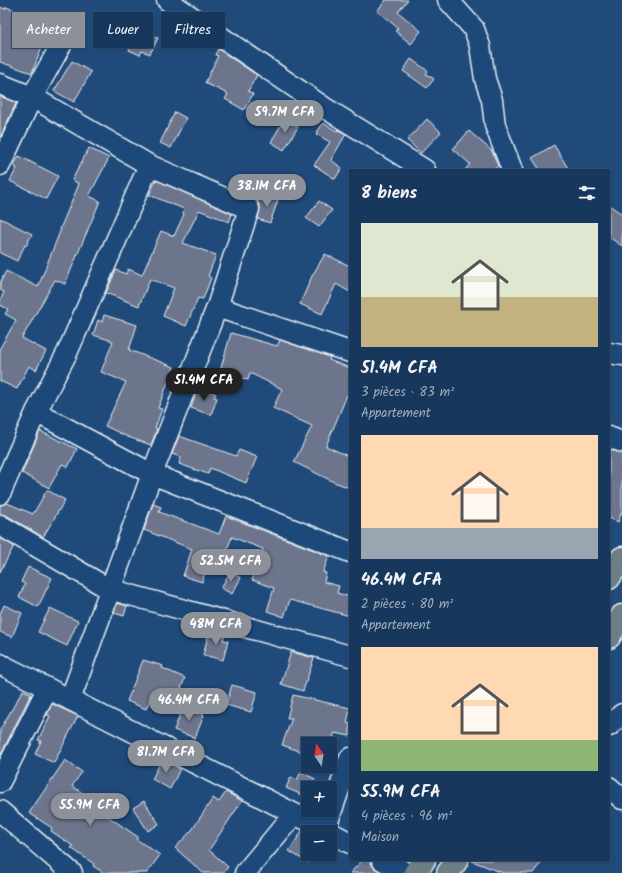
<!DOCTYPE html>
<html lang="fr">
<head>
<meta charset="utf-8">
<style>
	body { margin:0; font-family:Kalam,sans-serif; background:#244365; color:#f1f3f6; height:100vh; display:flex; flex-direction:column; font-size:15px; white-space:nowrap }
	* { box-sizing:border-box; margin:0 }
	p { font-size:13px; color:#9eacbb }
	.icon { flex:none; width:22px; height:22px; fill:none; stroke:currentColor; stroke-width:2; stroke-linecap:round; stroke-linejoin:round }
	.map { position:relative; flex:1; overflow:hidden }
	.drawer { position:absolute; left:349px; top:169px; width:261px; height:692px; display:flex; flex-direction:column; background:#17385c; border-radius:0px; box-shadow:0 1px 3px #0004,0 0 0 1px #365272 }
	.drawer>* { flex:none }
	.top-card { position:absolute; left:12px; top:12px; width:277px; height:36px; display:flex; gap:8px }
	.needle { width:26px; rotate:347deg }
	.tools { position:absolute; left:301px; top:737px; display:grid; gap:8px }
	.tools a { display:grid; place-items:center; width:36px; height:36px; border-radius:0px; background:#17385c; box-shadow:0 1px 3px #0004,0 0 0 1px #365272; font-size:20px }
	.price { position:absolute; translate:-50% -34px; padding:0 9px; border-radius:14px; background:#8c9099; color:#fff; font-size:13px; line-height:26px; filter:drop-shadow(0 1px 2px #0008) }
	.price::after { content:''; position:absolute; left:50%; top:24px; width:12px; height:9px; margin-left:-6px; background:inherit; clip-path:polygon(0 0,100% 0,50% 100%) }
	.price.on { background:#222; color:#fff }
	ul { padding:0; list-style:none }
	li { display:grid; align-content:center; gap:8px; height:212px; padding:0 12px }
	li span { display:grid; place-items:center; height:124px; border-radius:0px; color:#555 }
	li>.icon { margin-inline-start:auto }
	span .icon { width:72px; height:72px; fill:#fffc; stroke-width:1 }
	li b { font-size:17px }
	h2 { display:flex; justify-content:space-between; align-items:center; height:48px; padding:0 12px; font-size:17px }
	.pill { padding:0 14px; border-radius:0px; background:#17385c; box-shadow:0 1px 3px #0004,0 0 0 1px #365272; font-size:14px; line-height:36px }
	.pill.on { background:#8c9099; color:#fff }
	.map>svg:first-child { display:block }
	.building { fill:#6c758c; stroke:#e8f1f8 }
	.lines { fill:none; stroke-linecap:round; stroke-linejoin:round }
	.minor-casing { stroke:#e8f1f8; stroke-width:23 }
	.highway-casing { stroke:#e8f1f8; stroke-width:25 }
	.minor { stroke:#1f4a7a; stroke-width:20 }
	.highway { stroke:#6d7e84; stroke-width:22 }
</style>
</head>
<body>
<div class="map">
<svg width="622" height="873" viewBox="0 0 622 873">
	<rect width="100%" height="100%" fill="#1f4a7a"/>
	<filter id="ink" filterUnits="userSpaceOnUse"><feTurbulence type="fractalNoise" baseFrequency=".025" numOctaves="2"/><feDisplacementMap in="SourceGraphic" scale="8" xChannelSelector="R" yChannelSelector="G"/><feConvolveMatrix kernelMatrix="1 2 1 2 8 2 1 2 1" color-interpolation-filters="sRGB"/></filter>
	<g filter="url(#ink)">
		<path class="building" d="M386 0H408L398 12 421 31 411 44 395 31 398 28 377 11Z
			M0 7 5 9 6 7 55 24 49 41 45 39 32 73 0 62Z
			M137 28 158 38 150 54 142 51 140 55 129 50Z
			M218 49 257 75 248 91 253 94 244 110 225 99 228 94 205 83 218 56 215 55Z
			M411 59 428 71 426 74 434 79 427 88 403 71Z
			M72 61 91 72 74 102 54 91Z
			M0 96 16 103 0 138Z
			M175 112 186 118 171 148 160 143Z
			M285 118 298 127 284 150 271 142Z
			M427 119 441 132 421 153 407 140Z
			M323 123 337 131 338 130 346 134 331 160 342 168 335 179 314 165 330 142 316 134Z
			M469 131 492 151 498 166 494 170H465L470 164 453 149Z
			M554 145 569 170H540L532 158Z
			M89 148 109 158 89 196 100 201 65 284 55 280 22 338 46 351 36 370 29 366 17 389 0 381V348L16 320 5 314 8 309 0 305V301L4 292 0 290V283L6 271 38 287 61 229H60L79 184 72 180Z
			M19 156 58 176 46 199 10 181 17 168 13 166Z
			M156 180 232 214 229 222 199 210 183 243 216 255 208 276 211 278 203 299 198 298 186 326 163 316 174 288 150 279 139 306 106 293 116 270 126 274 128 269 142 275 161 231 174 236 184 214 183 213 184 209 149 195Z
			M260 194 278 200 270 223 258 219 260 207 257 201Z
			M319 201 332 210 319 227 306 218Z
			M609 205 622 214V246L609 237Z
			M0 218 32 234 26 246 25 245 17 261 0 253Z
			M325 254 350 266V292L336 284 322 314 300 304 312 276Z
			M104 315 137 325 129 350 174 367 158 408 162 409 155 428 157 429 151 445 128 437 105 426 126 382 101 372 113 341 93 335 98 320 102 322Z
			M231 333 277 346 280 340 330 357 329 360 350 368V396L347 395 326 446 350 457V488L334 482 294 462 312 426 273 408 282 389 250 373 248 380 220 371Z
			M198 388 216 394 214 397 217 398 211 415 191 408Z
			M40 431 77 449 68 467 62 464 49 488 22 473Z
			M179 436 236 456 239 450 257 457 246 483 210 468 208 474 179 464 181 457 172 454Z
			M609 449 622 453V511L618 522 609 518Z
			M47 490 65 500 43 537 6 515 0 514V505L7 503 33 514Z
			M153 504 161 507 159 512 219 534 226 516 329 556 323 572 326 573 324 582 339 586 337 593 350 597V616L290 600 284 617 267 611 274 588 252 580 263 549 232 537 222 562 210 558 202 582 183 576 192 549 144 530Z
			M0 538 14 546 0 572Z
			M28 567 52 578 38 607 19 597 25 584 21 582Z
			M230 572 241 578 232 594 221 588Z
			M117 603 127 606 124 616 114 613Z
			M4 605 22 613 12 637 0 632V614Z
			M50 608 78 621 67 646 38 632Z
			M212 630 225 633 223 640 228 641 223 660 203 655 208 636 210 637Z
			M291 652 314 658 303 691 281 684Z
			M143 660 163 666 162 668 185 678 173 709 150 700 146 709 127 701Z
			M232 685 257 692 251 712 226 705Z
			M23 690 31 694 0 756V730Z
			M293 695 350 708 347 723 350 724V736L335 733 330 744H308V754L282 745 292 718H287Z
			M52 704 78 716 54 763 35 754 41 741 38 740 50 716 47 715Z
			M183 707 204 715 195 738 174 730Z
			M162 759 180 769 170 789 152 779Z
			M65 760 82 772 72 786 93 800 90 804 138 837 136 839 160 855 147 873H104L93 866 94 864 71 848 73 846 51 831 52 828 29 813Z
			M301 772 315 779 311 788H308L307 797 286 788 291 777 297 780Z
			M226 792 242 801 209 850 228 867 223 873H203L175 848 192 830 213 798 219 802Z
			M144 801 159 824 148 831 133 808Z
			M302 831 308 834V863L289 851Z
			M363 860H369L373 866 382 873H350Z
			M472 860H543L533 873H503L472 861Z"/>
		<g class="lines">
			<defs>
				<path id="minor" d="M167 0 325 108 425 170
					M448 0 474 29 480 46 485 79 492 100 495 125 512 170
					M0 84 32 97 149 165 249 209 217 307 152 474 70 700
					M0 165 32 97 70 29
					M217 307 350 352
					M609 353 622 355
					M36 412 152 474 350 552
					M609 437 622 442
					M0 494 36 412 67 353 149 165
					M0 525 109 589 350 656
					M0 664 330 832
					M609 726 622 714
					M0 782 47 689
					M609 787 622 799
					M0 811 72 873
					M325 830 350 758
					M330 832 350 843
					M382 860 407 873
					M245 873 294 814"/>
				<path id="highway" d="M609 578 622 558
					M609 637 622 616
					M415 873 424 860
					M448 873 457 860"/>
			</defs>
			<use href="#minor" class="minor-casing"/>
			<use href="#highway" class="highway-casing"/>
			<use href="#minor" class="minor"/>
			<use href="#highway" class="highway"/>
		</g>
	</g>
</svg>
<div class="tools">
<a><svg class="needle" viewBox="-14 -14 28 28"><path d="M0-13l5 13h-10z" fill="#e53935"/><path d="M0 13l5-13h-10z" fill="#9eacbb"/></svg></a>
<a>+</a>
<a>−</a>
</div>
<b class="price" style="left:285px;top:134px">59.7M CFA</b>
<b class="price" style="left:267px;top:208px">38.1M CFA</b>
<b class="price on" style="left:204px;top:402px">51.4M CFA</b>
<b class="price" style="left:231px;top:583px">52.5M CFA</b>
<b class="price" style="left:216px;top:646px">48M CFA</b>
<b class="price" style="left:189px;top:722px">46.4M CFA</b>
<b class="price" style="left:166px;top:774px">81.7M CFA</b>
<b class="price" style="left:90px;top:827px">55.9M CFA</b>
<div class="top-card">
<a class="pill on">Acheter</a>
<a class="pill">Louer</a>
<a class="pill">Filtres</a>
</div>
<section class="drawer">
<h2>8 biens<svg class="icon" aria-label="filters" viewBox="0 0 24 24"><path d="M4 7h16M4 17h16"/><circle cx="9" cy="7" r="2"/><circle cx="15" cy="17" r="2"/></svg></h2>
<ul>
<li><span style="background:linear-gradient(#dfe7d0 60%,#c2b280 0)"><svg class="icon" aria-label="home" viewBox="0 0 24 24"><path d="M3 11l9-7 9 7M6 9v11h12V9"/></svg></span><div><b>51.4M CFA</b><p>3 pièces · 83 m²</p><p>Appartement</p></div></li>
<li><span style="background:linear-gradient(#ffd9b3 75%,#9aa5b1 0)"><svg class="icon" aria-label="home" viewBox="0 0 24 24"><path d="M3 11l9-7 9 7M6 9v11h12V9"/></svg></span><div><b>46.4M CFA</b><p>2 pièces · 80 m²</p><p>Appartement</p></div></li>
<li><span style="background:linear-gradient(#ffd9b3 75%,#8fb573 0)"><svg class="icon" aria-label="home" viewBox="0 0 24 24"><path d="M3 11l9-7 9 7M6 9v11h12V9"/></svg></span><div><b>55.9M CFA</b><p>4 pièces · 96 m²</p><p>Maison</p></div></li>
</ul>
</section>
</div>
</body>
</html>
